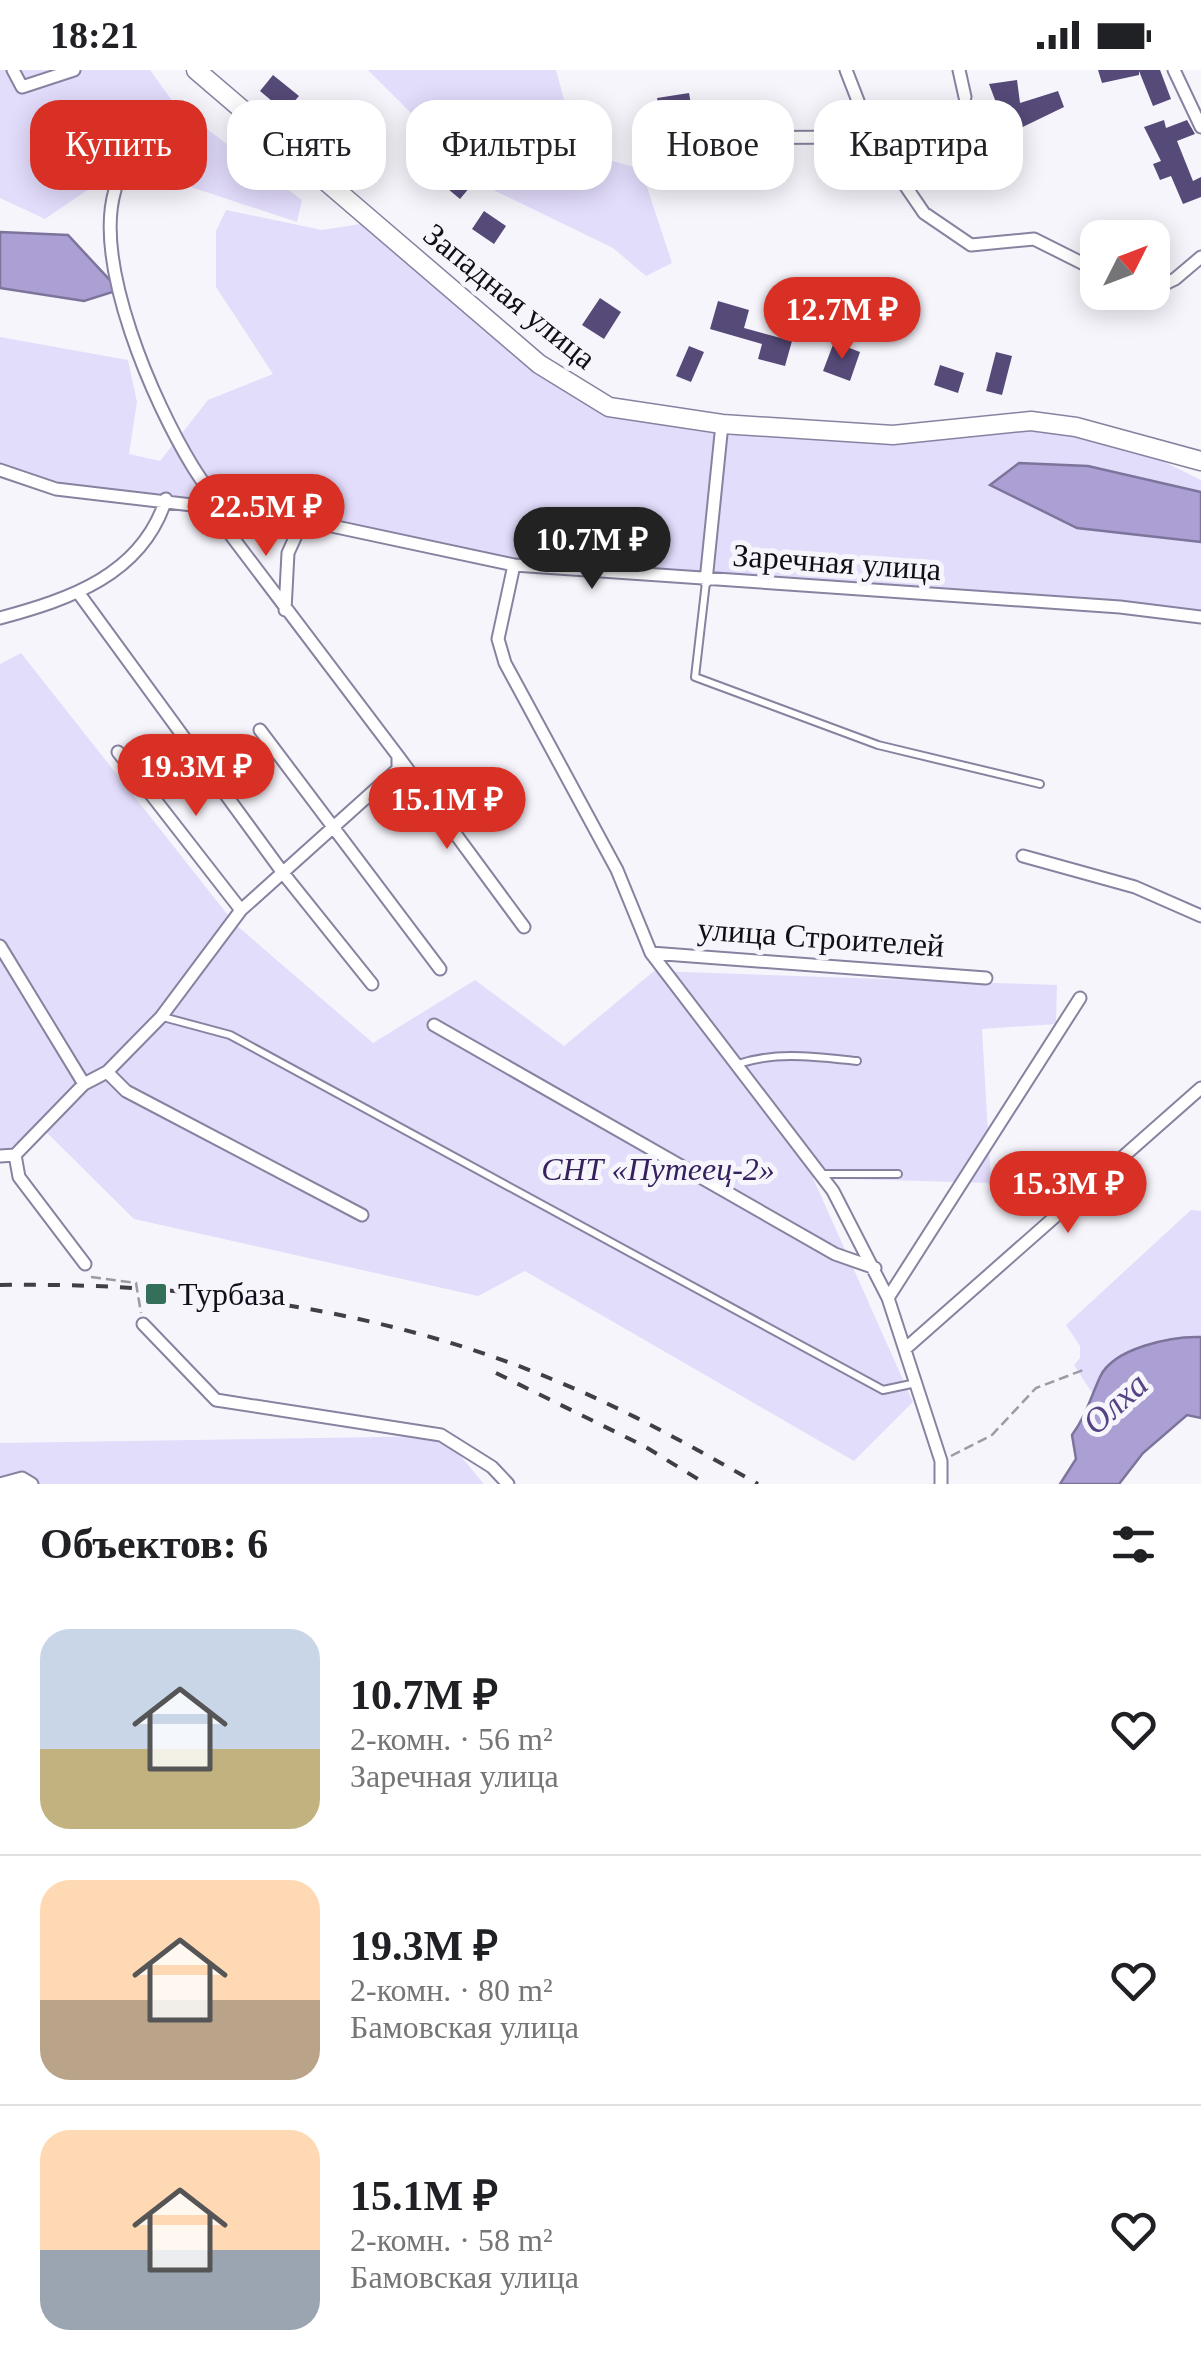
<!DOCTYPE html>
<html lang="ru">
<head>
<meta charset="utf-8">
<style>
	body { margin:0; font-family:Georgia,serif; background:#f2f2f2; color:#202124; height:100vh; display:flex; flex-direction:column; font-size:38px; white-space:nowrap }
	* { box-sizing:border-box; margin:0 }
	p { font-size:32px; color:#757577 }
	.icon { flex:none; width:55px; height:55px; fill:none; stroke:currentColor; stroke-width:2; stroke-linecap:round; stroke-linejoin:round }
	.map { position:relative; height:1414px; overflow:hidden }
	.panel { display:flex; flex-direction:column; background:#fff; flex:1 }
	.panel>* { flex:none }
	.top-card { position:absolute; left:30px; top:30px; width:1142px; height:90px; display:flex; gap:20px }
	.needle { width:65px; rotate:48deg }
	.tools { position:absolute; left:1080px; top:150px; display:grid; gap:20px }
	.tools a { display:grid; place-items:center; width:90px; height:90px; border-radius:20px; background:#fff; box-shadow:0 5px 25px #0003; font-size:50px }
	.price { position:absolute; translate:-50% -85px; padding:0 22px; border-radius:35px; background:#d93025; color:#fff; font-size:32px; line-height:65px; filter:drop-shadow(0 2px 5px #0008) }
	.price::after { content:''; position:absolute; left:50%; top:60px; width:30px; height:22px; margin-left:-15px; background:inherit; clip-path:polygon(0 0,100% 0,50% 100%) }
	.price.current { background:#222; color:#fff }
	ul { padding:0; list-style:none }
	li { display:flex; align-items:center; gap:30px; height:250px; padding:0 40px }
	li+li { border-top:2px solid #e0e0e0 }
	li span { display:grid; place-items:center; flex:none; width:280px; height:200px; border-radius:30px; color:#555 }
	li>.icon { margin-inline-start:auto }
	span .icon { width:120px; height:120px; fill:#fffc; stroke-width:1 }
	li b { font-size:42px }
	h2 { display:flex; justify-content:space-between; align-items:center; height:120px; padding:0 40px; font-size:42px }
	.pill { padding:0 35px; border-radius:30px; background:#fff; box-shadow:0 5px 25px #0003; font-size:35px; line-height:90px }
	.pill.current { background:#d93025; color:#fff }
	.status { display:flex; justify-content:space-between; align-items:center; height:70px; padding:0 50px; background:#fff; direction:ltr }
	.status svg { height:28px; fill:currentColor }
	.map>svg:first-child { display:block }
	.green { fill:#e3ddfc }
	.water { fill:#ab9fd3; stroke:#7d749b; stroke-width:2.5 }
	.building { fill:#564a78 }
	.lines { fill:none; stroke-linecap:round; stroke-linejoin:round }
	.lane-casing { stroke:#8882a0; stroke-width:10 }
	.street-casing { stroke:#8882a0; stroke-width:15 }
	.secondary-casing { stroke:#8882a0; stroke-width:21 }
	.path { stroke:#9c9aa2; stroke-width:2.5; stroke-dasharray:10 5; stroke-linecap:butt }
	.lane { stroke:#fff; stroke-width:6 }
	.street { stroke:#fff; stroke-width:11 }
	.secondary { stroke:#fff; stroke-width:18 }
	.rail { stroke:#413e48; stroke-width:4; stroke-dasharray:12 12; stroke-linecap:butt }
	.poi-dot { fill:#346f59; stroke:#f7f5fc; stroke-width:4 }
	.labels { text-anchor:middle; stroke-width:10; stroke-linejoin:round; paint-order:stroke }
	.street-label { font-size:32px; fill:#110e19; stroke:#f7f5fc }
	.park-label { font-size:32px; font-style:italic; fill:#36215f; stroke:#f7f5fc }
	.poi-label { font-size:32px; fill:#110e19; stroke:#f7f5fc; text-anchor:start }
	.water-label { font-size:35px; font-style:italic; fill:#564384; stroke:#f7f5fc }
</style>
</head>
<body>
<div class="status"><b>18:21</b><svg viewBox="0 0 49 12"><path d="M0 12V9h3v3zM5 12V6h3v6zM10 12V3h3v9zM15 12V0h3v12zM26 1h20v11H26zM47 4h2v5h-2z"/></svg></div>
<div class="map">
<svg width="1201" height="1414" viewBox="0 0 1201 1414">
	<rect width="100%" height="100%" fill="#f7f5fc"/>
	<path class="green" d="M0 0H150L176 36 302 130 297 152 124 95 45 149 0 128Z
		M368 0H556L578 81 641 99 672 193 646 206 613 178 483 115Z
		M226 140 322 160 373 152 539 294 609 337 864 361 1003 351 1114 367 1201 410V422L1088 396 1077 458 1201 472V547L514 495 285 446 56 419 0 400V267L128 290 137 332 129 384 160 391 208 330 273 304 216 217V161Z
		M21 583 235 854 373 973 475 910 564 976 654 901 1057 915 1056 954 982 959 991 1113 813 1108 913 1332 854 1391 525 1201 478 1226 134 1149 39 1055 0 1086V594Z
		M1191 1140 1201 1141V1267L1135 1279 1101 1303 1094 1326 1074 1295 1080 1288V1276L1066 1255Z
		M444 1366 484 1414H0V1373Z"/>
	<path class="water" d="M0 162 68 165 119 220 84 231 0 218Z
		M1019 393 1088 396 1201 422V472L1077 458 990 415Z
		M1201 1267V1348L1187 1345 1143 1383 1119 1414H1060L1076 1389 1072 1365C1086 1346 1090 1329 1100 1307 1113 1278 1172 1266 1201 1267Z"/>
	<path class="building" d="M1098 0H1160L1171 29 1153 36 1139 1V5L1102 13Z
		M273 5 299 26 285 42 260 21Z
		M1017 10 1020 33 1058 21 1064 37 1008 64 989 14Z
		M689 23 693 45 661 49 657 28Z
		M1164 50 1166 58 1187 50 1195 64 1177 71 1193 111 1201 107V127L1183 134 1171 106 1160 110 1153 94 1161 91 1144 57Z
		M451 91 475 111 460 129 436 109Z
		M484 141 506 156 494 174 472 159Z
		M600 228 621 242 604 269 582 255Z
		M718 231 749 240 744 258 792 271 785 296 758 289 762 274 710 259Z
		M834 272 860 282 850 311 823 301Z
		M689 276 704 282 691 312 676 306Z
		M996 282 1012 286 1002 325 986 321Z
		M940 295 964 303 958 323 934 315Z"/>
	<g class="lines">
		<defs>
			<path id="lane" d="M706 512 695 607 878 675 1040 714
				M163 947 230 965 883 1320 916 1313
				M738 994C776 981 817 987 857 991
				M822 1104H898"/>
			<path id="street" d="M13 0 22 17 74 0
				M846 0 872 67 924 143 971 175 1034 169 1098 201
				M959 0 965 27
				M1174 0 1201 57
				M654 68 872 67
				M1152 220 1175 209 1201 187
				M0 400 56 419 285 446 514 495 1120 537 1201 547
				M514 495 498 569 505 593 617 800 651 883 833 1121 888 1228 941 1391V1414
				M706 511 722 354
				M80 525 283 803 372 914
				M285 540 288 483 303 450
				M0 548C70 529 142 505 166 429
				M260 660 440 899
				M118 682 241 840
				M398 686 524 857
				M1023 786 1135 817 1201 846
				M0 876 84 1014
				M651 883 986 908
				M434 955 835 1184 875 1198
				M107 1002 126 1021 362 1145
				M15 1085 19 1107 85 1194
				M0 1086 15 1085 84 1014 107 1002 161 947 241 840 398 699V686L230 464C223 437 208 421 193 397 153 332 93 194 115 120
				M888 1228 1080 928
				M143 1254 216 1330 441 1365 492 1397 508 1414
				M905 1279 1201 1018
				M0 1414 22 1408 32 1414"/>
			<path id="secondary" d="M196 0 539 294 609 337 722 354 893 365 1031 351 1076 357 1201 391"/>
		</defs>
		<use href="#lane" class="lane-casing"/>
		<use href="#street" class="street-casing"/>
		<use href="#secondary" class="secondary-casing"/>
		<path class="path" d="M91 1207 136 1213 141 1243
			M951 1386 992 1365 1036 1318 1086 1299"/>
		<use href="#lane" class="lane"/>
		<use href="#street" class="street"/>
		<use href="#secondary" class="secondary"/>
		<path class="rail" d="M0 1215C185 1212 382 1238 554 1310 625 1339 691 1376 758 1414
			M496 1303 644 1376 706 1414"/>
	</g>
	<rect class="poi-dot" x="144" y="1212" width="24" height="24" rx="5"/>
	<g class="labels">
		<g class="street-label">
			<text transform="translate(510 226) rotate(39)" y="11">Западная улица</text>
			<text transform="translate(837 492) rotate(4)" y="11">Заречная улица</text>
			<text transform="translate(821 867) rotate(4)" y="11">улица Строителей</text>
		</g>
		<g class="park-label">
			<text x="658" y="1110">СНТ «Путеец-2»</text>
		</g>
		<g class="poi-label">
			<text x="178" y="1235">Турбаза</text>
		</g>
		<g class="water-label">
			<text transform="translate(1115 1333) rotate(-42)" y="12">Олха</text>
		</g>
	</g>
</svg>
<div class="tools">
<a><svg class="needle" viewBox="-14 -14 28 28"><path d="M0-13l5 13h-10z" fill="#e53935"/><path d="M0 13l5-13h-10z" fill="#757577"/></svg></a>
</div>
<b class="price" style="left:842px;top:292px">12.7M ₽</b>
<b class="price" style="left:266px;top:489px">22.5M ₽</b>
<b class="price current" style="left:592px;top:522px">10.7M ₽</b>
<b class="price" style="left:196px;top:749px">19.3M ₽</b>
<b class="price" style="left:447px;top:782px">15.1M ₽</b>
<b class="price" style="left:1068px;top:1166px">15.3M ₽</b>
<div class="top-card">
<a class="pill current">Купить</a>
<a class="pill">Снять</a>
<a class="pill">Фильтры</a>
<a class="pill">Новое</a>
<a class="pill">Квартира</a>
</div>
</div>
<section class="panel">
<h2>Объектов: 6<svg class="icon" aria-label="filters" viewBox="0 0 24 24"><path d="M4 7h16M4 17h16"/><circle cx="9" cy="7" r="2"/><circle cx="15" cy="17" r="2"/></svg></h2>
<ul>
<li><span style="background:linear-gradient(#c9d6e8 60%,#c2b280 0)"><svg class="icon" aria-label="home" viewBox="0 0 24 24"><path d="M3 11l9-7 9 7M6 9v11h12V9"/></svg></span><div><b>10.7M ₽</b><p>2-комн. · 56 m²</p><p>Заречная улица</p></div><svg class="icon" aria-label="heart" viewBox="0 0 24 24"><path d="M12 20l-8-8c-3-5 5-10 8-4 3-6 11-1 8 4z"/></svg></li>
<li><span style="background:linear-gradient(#ffd9b3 60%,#b9a48a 0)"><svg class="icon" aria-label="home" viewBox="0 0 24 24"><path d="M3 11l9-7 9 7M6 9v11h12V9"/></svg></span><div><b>19.3M ₽</b><p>2-комн. · 80 m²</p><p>Бамовская улица</p></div><svg class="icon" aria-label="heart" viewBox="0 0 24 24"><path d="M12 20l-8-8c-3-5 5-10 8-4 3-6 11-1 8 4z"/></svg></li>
<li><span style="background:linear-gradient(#ffd9b3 60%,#9aa5b1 0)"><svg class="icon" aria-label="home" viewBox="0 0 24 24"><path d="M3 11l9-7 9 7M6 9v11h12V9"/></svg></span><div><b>15.1M ₽</b><p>2-комн. · 58 m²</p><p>Бамовская улица</p></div><svg class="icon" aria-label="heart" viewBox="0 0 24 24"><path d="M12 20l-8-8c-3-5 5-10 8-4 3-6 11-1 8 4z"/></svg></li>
</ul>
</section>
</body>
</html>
